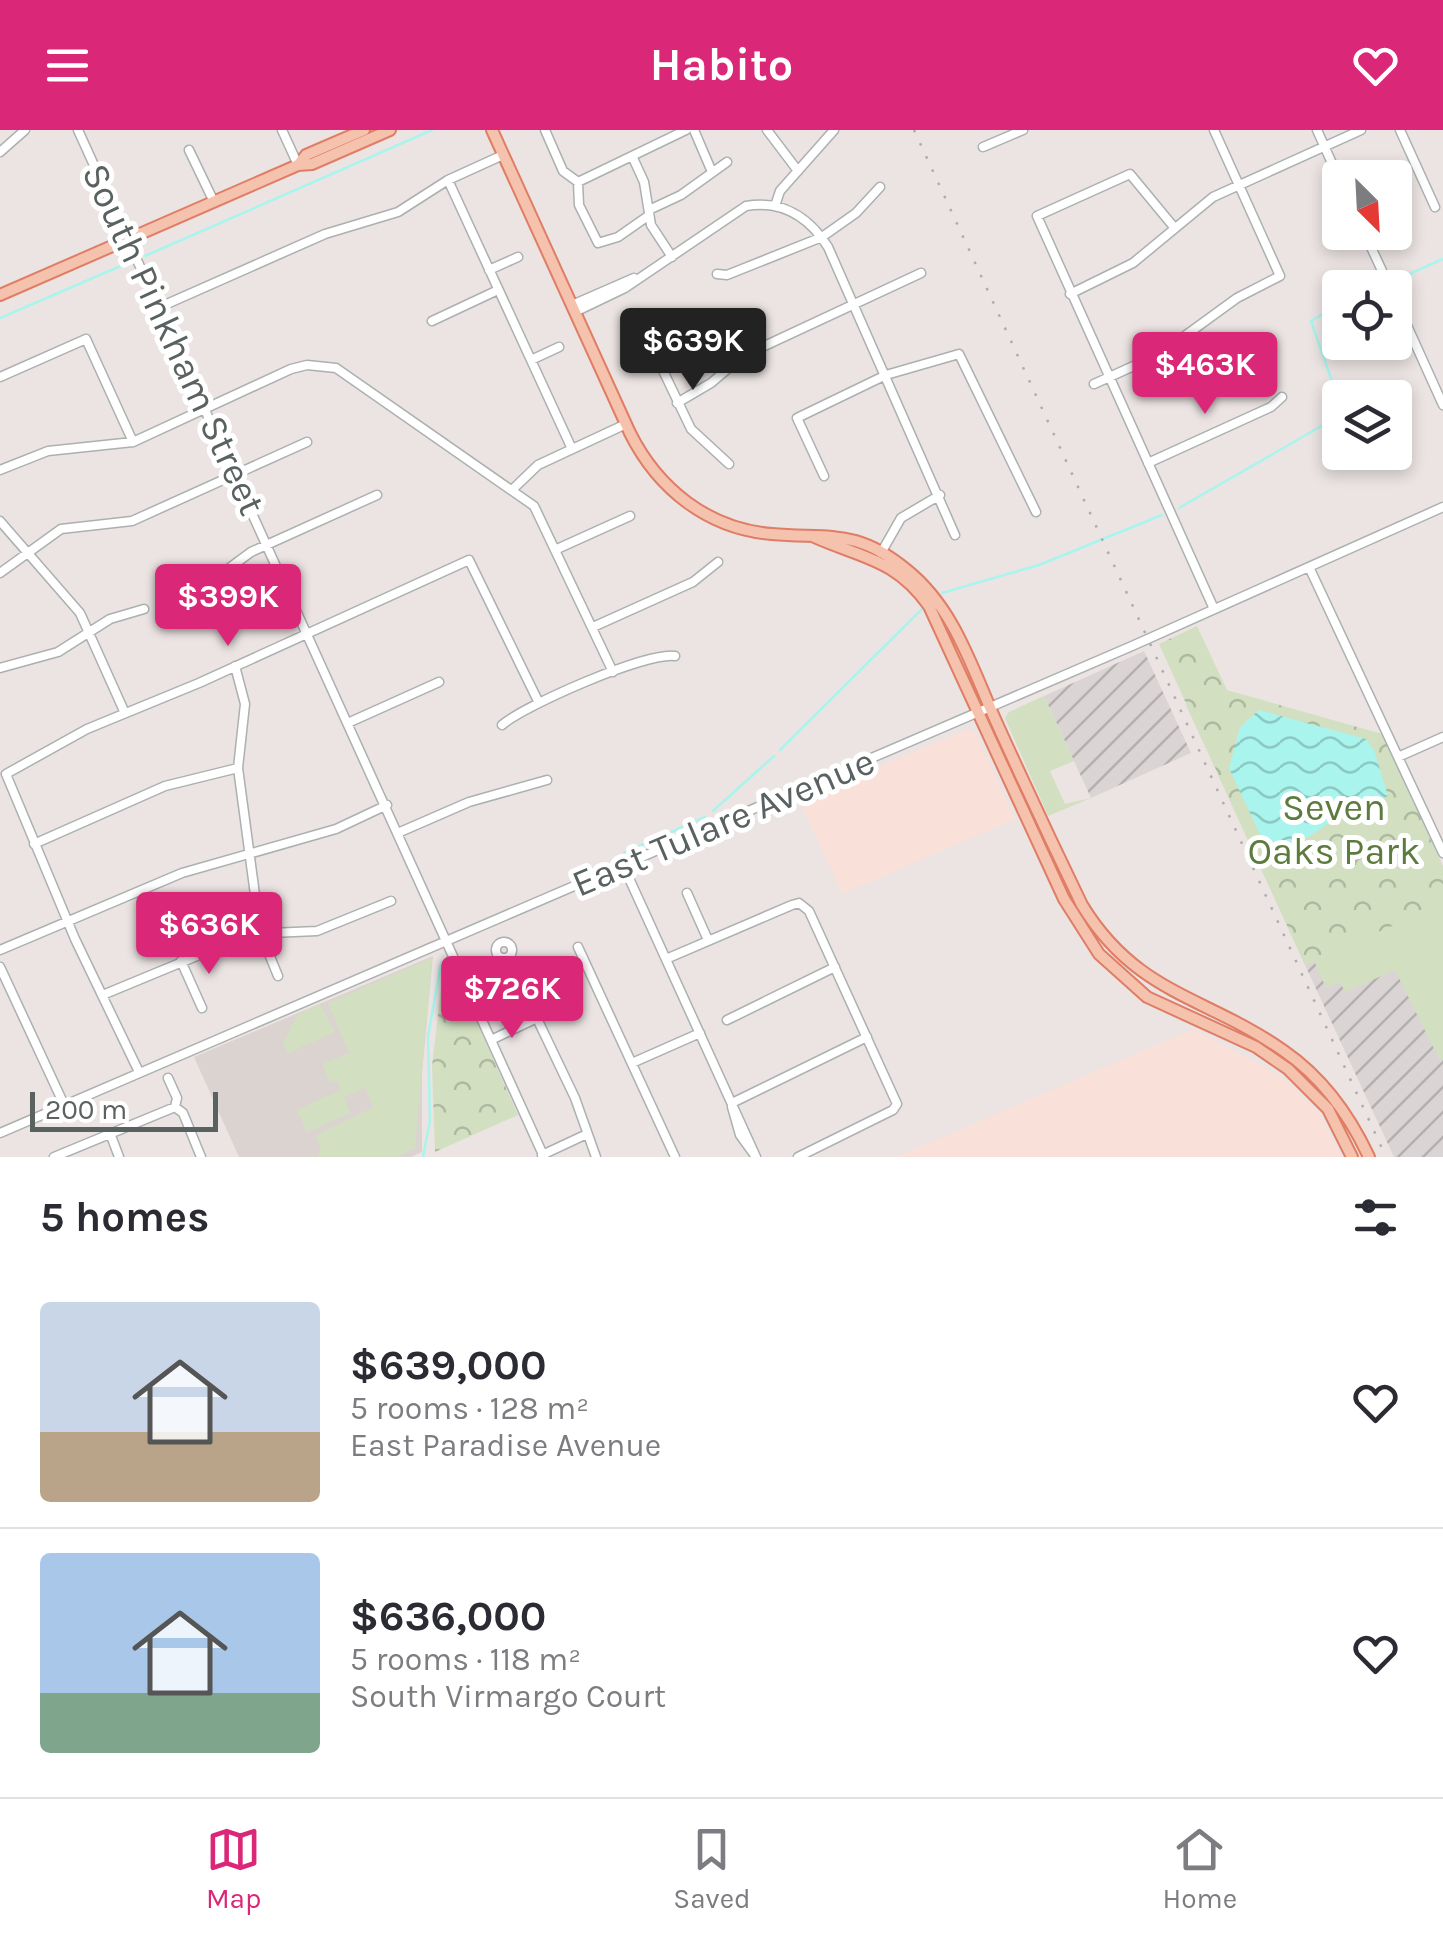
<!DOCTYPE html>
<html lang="en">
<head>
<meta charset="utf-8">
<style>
	body { margin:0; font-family:Karla,sans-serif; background:#f2f2f3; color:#2b2b33; height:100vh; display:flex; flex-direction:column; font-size:38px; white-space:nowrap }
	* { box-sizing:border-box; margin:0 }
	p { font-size:32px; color:#7c7c81 }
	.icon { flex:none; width:55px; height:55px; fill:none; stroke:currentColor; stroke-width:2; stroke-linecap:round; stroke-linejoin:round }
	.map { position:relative; height:1027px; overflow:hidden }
	.drawer { display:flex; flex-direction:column; background:#fff; flex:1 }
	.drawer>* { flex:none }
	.needle { width:65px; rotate:156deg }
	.fabs { position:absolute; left:1322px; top:30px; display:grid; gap:20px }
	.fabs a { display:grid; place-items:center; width:90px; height:90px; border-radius:10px; background:#fff; box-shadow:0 5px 15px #0003; font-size:50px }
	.scale { position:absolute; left:30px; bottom:25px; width:188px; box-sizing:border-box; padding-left:10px; border:5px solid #5a6161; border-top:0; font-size:28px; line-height:35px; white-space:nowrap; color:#5a6161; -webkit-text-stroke:8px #fff; paint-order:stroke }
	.price { position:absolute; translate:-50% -85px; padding:0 22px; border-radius:10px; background:#db2777; color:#fff; font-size:32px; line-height:65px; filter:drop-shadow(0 2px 5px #0008) }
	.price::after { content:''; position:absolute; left:50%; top:60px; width:30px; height:22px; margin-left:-15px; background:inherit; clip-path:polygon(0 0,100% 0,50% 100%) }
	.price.active { background:#222; color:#fff }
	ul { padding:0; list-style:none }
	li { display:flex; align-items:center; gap:30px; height:250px; padding:0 40px }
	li+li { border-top:2px solid #e1e1e2 }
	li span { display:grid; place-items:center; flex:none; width:280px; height:200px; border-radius:10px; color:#555 }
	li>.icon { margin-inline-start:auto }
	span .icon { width:120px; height:120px; fill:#fffc; stroke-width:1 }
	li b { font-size:42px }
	h2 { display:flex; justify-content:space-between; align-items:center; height:120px; padding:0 40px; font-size:42px }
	header { display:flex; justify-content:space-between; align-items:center; height:130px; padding:0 40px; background:#db2777; color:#fff; font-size:45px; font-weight:700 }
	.menu { display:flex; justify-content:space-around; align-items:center; height:140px; border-top:2px solid #e1e1e2; background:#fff; font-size:28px; color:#7c7c81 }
	.menu a { display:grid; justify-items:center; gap:5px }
	.menu .active { color:#db2777 }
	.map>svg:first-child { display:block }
	.commercial { fill:#f9e0d9 }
	.industrial { fill:url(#industrial-furrows) }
	.education { fill:#dbd3d0 }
	.green { fill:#d2e0c1 }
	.park { fill:url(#park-crowns) }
	.water { fill:url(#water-waves) }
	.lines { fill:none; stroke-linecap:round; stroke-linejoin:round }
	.stream { stroke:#a9f4ed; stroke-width:2.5 }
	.minor-casing { stroke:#abb0b1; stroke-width:11 }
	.major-casing { stroke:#e07d66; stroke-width:14 }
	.minor { stroke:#fff; stroke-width:8 }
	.major { stroke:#f5c3ad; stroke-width:10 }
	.rail { stroke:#acadad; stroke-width:2.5; stroke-dasharray:2.5 12; stroke-linecap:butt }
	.labels { text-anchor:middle; stroke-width:10; stroke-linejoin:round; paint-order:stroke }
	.street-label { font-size:38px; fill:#5a6161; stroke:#fff }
	.park-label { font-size:38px; fill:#5c7c3e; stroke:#fff }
</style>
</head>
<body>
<header><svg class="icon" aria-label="menu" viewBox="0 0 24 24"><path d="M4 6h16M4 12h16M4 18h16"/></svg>Habito<svg class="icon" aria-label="heart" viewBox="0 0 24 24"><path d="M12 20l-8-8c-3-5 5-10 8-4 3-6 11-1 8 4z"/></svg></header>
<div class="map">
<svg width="1443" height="1027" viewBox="0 0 1443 1027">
	<defs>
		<pattern id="industrial-furrows" width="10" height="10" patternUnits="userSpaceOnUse" patternTransform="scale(2.5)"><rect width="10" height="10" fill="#dad5d4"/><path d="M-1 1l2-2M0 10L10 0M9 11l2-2" fill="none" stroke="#b4b0af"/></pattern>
		<pattern id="park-crowns" width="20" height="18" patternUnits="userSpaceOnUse" patternTransform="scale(2.5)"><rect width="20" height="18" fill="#d2e0c1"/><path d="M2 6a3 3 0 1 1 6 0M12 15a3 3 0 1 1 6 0" fill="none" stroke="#adb9a0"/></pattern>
		<pattern id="water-waves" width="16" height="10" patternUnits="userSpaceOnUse" patternTransform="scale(2.5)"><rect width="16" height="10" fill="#a9f4ed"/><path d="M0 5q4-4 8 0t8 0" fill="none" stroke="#8dc9c3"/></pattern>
	</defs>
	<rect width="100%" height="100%" fill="#ebe4e2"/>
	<path class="commercial" d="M968 599 975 602 1015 689 842 764 799 670Z
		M1193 899 1279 945 1319 983 1342 1027H896Z"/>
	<path class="industrial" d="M1144 521 1191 623 1091 668 1044 566Z
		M1443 773V1027H1394L1305 835Z"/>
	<path class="education" d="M433 826 422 944V1022L411 1027H239L194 927Z"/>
	<path class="green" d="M1220 560 1443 768V929H1439L1395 840 1345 862 1340 852 1326 858 1314 831 1305 835 1186 575Z
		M1044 566 1074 631 1050 641 1065 674 1091 668 1048 686 1005 588 1009 582Z
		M432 828 415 1018 396 1027H317L321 1018 315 1006 374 977 365 958 344 967 350 983 307 1002 297 980 341 960 336 950 329 953 323 934 349 923 328 873Z
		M320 874 335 902 288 923 283 912 298 885Z"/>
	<path class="park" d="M1197 496 1227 560 1382 604 1443 736V773L1305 835 1159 514Z
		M452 837 518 985 435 1022 432 936 443 841Z"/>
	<path class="water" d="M1259 580 1366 609 1374 620 1388 666C1376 673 1362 672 1350 678 1326 692 1295 726 1265 715L1229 638 1240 597Z"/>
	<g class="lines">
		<path class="stream" d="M145 126 432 0
			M1394 151 1443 129
			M1379 158 1381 157
			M0 188 130 132
			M1179 378 1325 294 1334 257 1311 191 1340 174
			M942 463 1039 435 1162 385
			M780 620 922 479
			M713 681 774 626
			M624 723 705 687
			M423 1027 430 991 428 907 441 832"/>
		<defs>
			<path id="minor" d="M78 0 544 1027
				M282 0 298 35
				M545 0 563 41 578 52 579 75 598 113 618 107 648 86
				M694 0 712 42
				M767 0 798 41
				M1317 0 1340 51
				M1400 0 1435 77
				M983 17 1023 0
				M189 20 214 72
				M0 22 25 0
				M633 28 644 52 651 95 672 127
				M448 50 572 319
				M578 52 686 0
				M775 76 780 61 834 0
				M651 79 681 65 727 32
				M1173 96 1130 44 1037 86 1214 479
				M1364 102 1390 158
				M489 140 518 127
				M717 144 727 145 822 107 856 83 880 57
				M1070 164 1133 133 1213 67 1361 0
				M1395 169 1443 275
				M572 175 634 148
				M160 177 325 104 398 82 448 50 503 25
				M575 182 625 158 746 76C782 70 809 87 828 117L955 405
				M432 191 498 160
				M646 205 691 299 729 334
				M531 230 559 217
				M0 247 86 209 133 312
				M1094 254 1160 224 1237 168 1280 146 1214 0
				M677 273 711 253 743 226 921 143
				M1148 333 1271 277 1282 267
				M0 340 48 321 133 312 291 239 307 235 336 238 534 376 613 542
				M824 346 797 288 886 245 959 224 1036 382
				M514 358 538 335 626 294
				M0 391 80 483 124 581
				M557 419 630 386
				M881 423 901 388 940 365
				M1309 437 1443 723
				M224 442 251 422 377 365
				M0 443 61 399 132 391 307 312
				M593 497 693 452 718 432
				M235 536 245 574 238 638 260 802 278 846
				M0 538 58 522 110 489 144 479
				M350 592 439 552
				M502 595C525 575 646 522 675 526
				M1398 627 1443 607
				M400 702 469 672 547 650
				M34 714 165 656 238 638
				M623 735 756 1027
				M687 763 708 810
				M496 820a8 8 0 1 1 16 0a8 8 0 1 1-16 0Z
				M578 817 675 1027
				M0 820 182 743 336 699 387 675
				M666 829 792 775 799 773 809 781 897 974 893 980 798 1027
				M509 830 575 968 596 1027
				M181 831 202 878
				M0 837 67 981
				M105 864 250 804 317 801 391 771
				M727 890 835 837
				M491 910 535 889
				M632 933 700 903
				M139 942 75 809 6 644 87 599 199 553 469 430 539 573
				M168 948 177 968 175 977
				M732 973 867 907
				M732 977 740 1005 756 1027
				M0 1003 1132 516 1443 377
				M110 1003 119 1027
				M542 1025 587 1004
				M54 1027 175 977 183 983 201 1027"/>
			<path id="major" d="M492 0 630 303C658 359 708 399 772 404 830 409 856 398 907 440 954 478 971 535 995 589 1023 651 1052 713 1082 775 1137 865 1206 866 1284 921 1323 948 1349 984 1369 1027
				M298 35 306 25 364 0
				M0 165 298 35 312 34 390 0
				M812 406C860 428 895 428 929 476L1064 769 1099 824 1147 867 1256 917 1288 939 1328 979 1352 1027"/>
		</defs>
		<use href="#minor" class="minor-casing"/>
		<use href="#major" class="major-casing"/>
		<use href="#minor" class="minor"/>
		<use href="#major" class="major"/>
		<path class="rail" d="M914 0 1386 1027"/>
	</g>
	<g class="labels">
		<g class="street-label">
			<text transform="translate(174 209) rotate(65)" y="13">South Pinkham Street</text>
			<text transform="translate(723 692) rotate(-23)" y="13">East Tulare Avenue</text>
		</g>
		<g class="park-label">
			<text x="1334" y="690">Seven<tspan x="1334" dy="44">Oaks Park</tspan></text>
		</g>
	</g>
</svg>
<div class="fabs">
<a><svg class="needle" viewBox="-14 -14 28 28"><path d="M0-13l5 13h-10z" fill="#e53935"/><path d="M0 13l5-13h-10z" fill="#7c7c81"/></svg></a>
<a><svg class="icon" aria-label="locate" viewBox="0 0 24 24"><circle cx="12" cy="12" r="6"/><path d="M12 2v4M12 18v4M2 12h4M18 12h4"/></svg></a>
<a><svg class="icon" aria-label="layers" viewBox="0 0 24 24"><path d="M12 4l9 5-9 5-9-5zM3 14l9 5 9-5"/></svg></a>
</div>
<div class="scale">200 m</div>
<b class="price active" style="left:693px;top:263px">$639K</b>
<b class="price" style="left:1205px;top:287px">$463K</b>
<b class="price" style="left:228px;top:519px">$399K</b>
<b class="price" style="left:209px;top:847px">$636K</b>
<b class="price" style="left:512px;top:911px">$726K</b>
</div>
<section class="drawer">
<h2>5 homes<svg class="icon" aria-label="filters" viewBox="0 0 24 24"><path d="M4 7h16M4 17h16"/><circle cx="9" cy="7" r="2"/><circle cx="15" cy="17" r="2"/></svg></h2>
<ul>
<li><span style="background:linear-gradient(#c9d6e8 65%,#b9a48a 0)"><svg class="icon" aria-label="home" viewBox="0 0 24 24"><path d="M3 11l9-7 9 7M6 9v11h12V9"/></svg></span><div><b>$639,000</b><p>5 rooms · 128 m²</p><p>East Paradise Avenue</p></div><svg class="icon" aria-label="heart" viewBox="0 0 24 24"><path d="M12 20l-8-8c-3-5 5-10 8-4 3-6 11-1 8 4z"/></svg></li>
<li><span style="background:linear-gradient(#a9c7e8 70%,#7fa58c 0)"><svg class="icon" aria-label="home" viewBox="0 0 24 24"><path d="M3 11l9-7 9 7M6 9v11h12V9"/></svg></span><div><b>$636,000</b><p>5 rooms · 118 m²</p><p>South Virmargo Court</p></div><svg class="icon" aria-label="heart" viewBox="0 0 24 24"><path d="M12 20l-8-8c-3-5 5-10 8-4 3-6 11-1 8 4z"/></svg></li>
</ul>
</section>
<nav class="menu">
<a class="active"><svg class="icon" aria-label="map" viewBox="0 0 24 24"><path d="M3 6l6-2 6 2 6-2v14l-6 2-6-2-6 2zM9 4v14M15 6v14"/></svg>Map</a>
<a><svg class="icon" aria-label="saved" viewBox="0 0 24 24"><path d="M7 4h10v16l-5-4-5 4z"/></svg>Saved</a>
<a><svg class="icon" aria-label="home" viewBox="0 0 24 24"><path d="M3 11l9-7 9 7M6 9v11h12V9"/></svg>Home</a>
</nav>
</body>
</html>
